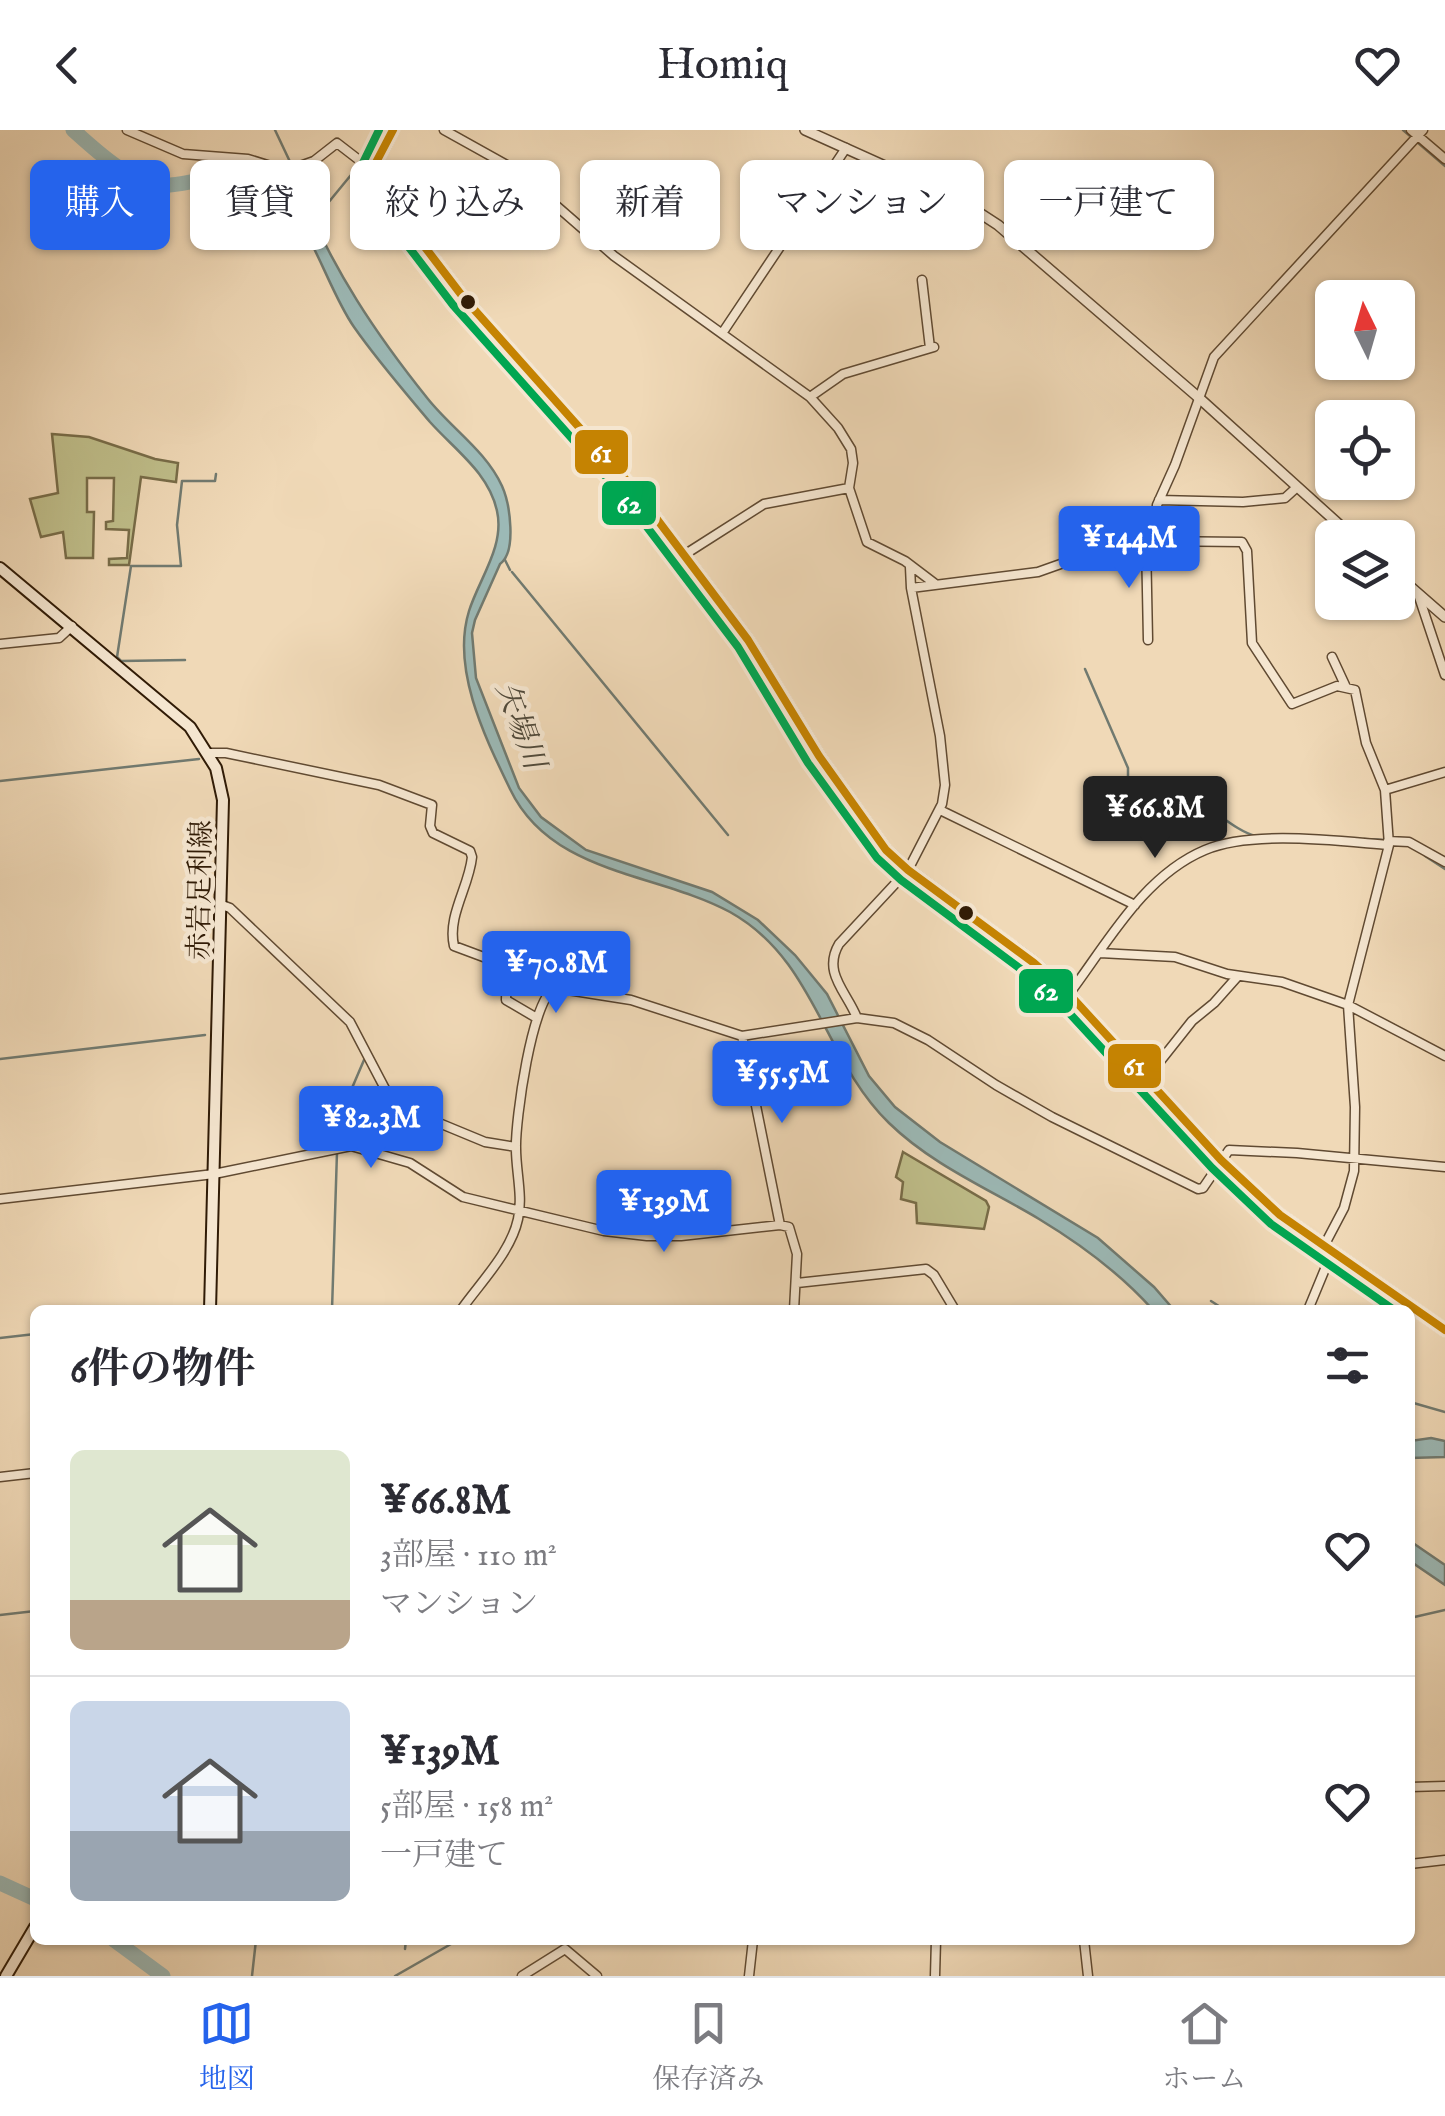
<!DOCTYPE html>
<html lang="ja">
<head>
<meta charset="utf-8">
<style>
	body { margin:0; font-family:"IM FELL English","Noto Serif JP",serif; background:#f2f2f3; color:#2b2b33; height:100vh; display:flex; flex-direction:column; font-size:38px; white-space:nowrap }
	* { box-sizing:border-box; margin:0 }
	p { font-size:32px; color:#7c7c81 }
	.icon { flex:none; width:55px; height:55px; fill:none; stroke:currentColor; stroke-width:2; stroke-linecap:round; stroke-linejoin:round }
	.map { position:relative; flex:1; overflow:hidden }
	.sheet { position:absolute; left:30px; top:1175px; width:1385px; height:640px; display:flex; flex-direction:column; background:#fff; border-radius:15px; box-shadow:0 2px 8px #0004 }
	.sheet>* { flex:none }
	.hud { position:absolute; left:30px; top:30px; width:1385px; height:90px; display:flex; gap:20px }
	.needle { width:65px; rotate:355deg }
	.controls { position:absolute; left:1315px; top:150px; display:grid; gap:20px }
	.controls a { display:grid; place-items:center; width:100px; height:100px; border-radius:15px; background:#fff; box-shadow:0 2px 8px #0004; font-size:50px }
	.price { position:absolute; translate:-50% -85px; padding:0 22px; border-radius:10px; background:#2563eb; color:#fff; font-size:32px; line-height:65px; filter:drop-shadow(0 2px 5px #0008) }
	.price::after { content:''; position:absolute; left:50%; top:60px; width:30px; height:22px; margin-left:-15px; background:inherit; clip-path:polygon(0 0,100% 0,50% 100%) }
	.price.active { background:#222; color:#fff }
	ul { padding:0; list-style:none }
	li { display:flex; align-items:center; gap:30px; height:250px; padding:0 40px }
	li+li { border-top:2px solid #e1e1e2 }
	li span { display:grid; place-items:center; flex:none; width:280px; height:200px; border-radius:15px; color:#555 }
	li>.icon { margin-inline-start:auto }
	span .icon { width:120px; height:120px; fill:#fffc; stroke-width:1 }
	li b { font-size:42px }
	h2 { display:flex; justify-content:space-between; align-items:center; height:120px; padding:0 40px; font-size:42px }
	.pill { padding:0 35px; border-radius:15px; background:#fff; box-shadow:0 2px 8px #0004; font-size:35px; line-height:90px }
	.pill.active { background:#2563eb; color:#fff }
	header { display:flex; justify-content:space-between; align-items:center; height:130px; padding:0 40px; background:#fff; font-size:45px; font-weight:600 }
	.tab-bar { display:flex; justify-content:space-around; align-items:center; height:140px; border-top:2px solid #e1e1e2; background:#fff; font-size:28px; color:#7c7c81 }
	.tab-bar a { display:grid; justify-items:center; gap:5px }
	.tab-bar .active { color:#2563eb }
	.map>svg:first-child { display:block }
	.green { fill:#bfbe8a; stroke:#786c48; stroke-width:2.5 }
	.water { fill:#9cb9b6; stroke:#717a70; stroke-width:2.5 }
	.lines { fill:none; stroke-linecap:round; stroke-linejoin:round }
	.stream { stroke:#717a70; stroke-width:2.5 }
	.river { stroke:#9cb9b6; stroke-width:15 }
	.minor-casing { stroke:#604a32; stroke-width:11 }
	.tertiary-casing { stroke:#604a32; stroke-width:12 }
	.secondary-casing { stroke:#301b06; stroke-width:14 }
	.minor { stroke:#f5e6d0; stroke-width:8 }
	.tertiary { stroke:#f5e6d0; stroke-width:9 }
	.secondary { stroke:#f5e6d0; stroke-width:10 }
	.bus-1-casing { stroke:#f5e6d0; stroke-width:15 }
	.bus-2-casing { stroke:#f5e6d0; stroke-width:15 }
	.bus-1 { stroke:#c58302; stroke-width:8 }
	.bus-2 { stroke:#00a651; stroke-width:8 }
	.bus-dot { fill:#301b06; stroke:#f5e6d0; stroke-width:4 }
	.labels { text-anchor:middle; stroke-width:9; stroke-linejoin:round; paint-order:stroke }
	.street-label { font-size:28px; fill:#301b06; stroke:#f5e6d0 }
	.water-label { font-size:30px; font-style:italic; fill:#504a3b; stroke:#f5e6d0 }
	.line-badge { stroke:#f5e6d0; stroke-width:4 }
	.badge-label { font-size:28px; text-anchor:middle; font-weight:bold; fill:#fff }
</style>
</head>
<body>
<header><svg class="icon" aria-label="back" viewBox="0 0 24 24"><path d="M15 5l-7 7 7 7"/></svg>Homiq<svg class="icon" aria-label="heart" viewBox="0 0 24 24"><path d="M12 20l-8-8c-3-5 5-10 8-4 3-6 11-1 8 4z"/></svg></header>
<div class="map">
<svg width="1445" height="1846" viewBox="0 0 1445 1846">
	<rect width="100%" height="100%" fill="#f0d9b7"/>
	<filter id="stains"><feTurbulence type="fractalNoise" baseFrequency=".002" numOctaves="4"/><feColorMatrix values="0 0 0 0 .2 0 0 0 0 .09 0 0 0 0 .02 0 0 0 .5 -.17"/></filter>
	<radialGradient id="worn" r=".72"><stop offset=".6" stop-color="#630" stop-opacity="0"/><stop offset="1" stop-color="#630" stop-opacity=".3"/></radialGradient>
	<path class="green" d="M52 304 89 307 155 329 178 333 176 352 141 347 129 435H109V429L127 428 129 400 106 399V392L113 391 114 348H87V382H94L93 428H66L63 402 41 407 30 369 58 363Z
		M903 1022 986 1071 989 1077 984 1099 917 1093 916 1073 901 1069 903 1052 896 1047Z"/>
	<path class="water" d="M250 42C269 46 286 56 301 62 334 141 375 203 428 269 452 299 486 321 502 356 510 374 517 422 500 434L475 490 472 503 476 548 519 658 541 687 586 720 712 762 758 790 795 825 827 864 869 946 895 977 940 1012 1098 1108 1154 1157 1174 1180H1153C1120 1143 1082 1115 1039 1089 989 1059 932 1035 889 993 823 929 816 830 730 782 656 742 551 745 510 659 485 607 451 539 469 481 479 449 505 416 497 381 489 343 455 320 430 292 404 261 377 230 354 197 330 163 314 104 287 77 260 50 234 49 198 47Z
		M1431 1308 1445 1311V1327L1410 1328V1311Z
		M1410 1411 1445 1435V1455L1410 1431Z"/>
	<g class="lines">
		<path class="stream" d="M275 0 292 36 294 59
			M1403 0 1445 36
			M364 28 383 0
			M314 90 360 34
			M505 430 510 440
			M512 442 728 705
			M185 530 121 531 117 527 131 436H181L177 395 182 351H215L216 344
			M1085 539 1128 638V649L1149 678C1157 673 1168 665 1178 665 1202 665 1230 700 1256 706
			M0 651 199 629
			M1364 709 1386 710
			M1425 726 1445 739
			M0 929 205 905
			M338 1014 352 958 364 930
			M1211 1171 1225 1180
			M332 1180 337 1022
			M0 1208 35 1204
			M1410 1272 1445 1282
			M0 1485 35 1481
			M1410 1488 1445 1480
			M405 1819 406 1810
			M252 1846 256 1810
			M395 1846 458 1810"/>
		<path class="river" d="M73 0C99 23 132 56 170 55 189 54 207 47 226 45
			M0 1753 35 1769
			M114 1810 163 1846"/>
		<defs>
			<path id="minor" d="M127 0 183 24 248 29 274 37 300 36 314 31 337 13 372 40
				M444 0 514 39 614 126 810 267 838 298 851 319 853 333 849 358 867 412 905 431 934 453
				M1411 0 1445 29
				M922 150 930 218
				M723 202 846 18
				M810 267 843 244 934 217
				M1159 370 1243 372 1285 368 1296 358
				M1146 411 1148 510
				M1153 411 1157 375 1175 335 1214 227 1423 0
				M684 425 764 374 849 358
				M911 458 1038 442 1117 414 1153 411 1242 412 1247 421 1252 513 1292 574 1337 556 1355 560 1366 613 1385 660 1389 715 1348 875 1355 977 1354 1041 1344 1078 1324 1116
				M1418 464 1445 545
				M0 514 59 508 72 496
				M1332 527 1345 555
				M209 623H226L379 655 432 675 430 696 433 703 470 721 472 727C469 757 447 786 454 816L505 835 507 839 506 870 535 887
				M1385 660 1445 642
				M940 680 1135 775
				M1388 711 1409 712 1445 732
				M222 775 230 778 350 892 393 974 485 1012 516 1017
				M1100 823 1175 827 1227 844 1282 852 1348 875 1445 926
				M1069 864C1107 814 1143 746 1205 720 1252 700 1337 711 1389 715
				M857 888C847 862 822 843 839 814L908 740 942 674 945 655 940 606 911 458 910 437
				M742 906 780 1095
				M1146 949 1192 891 1214 873 1238 846
				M0 1069 214 1044 351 1016 410 1033 463 1067 604 1101 647 1106H681L780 1095 789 1097 797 1124 794 1180
				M797 1153 926 1139 934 1145 955 1180
				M461 1180C480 1153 511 1122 518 1089 523 1067 516 1041 516 1019 515 992 532 867 555 858L631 870 742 906 857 888 894 893 928 910 996 955 1052 987 1198 1059 1203 1058 1229 1020 1297 1023 1445 1037
				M1308 1180 1332 1122
				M0 1347 35 1343
				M1410 1657 1445 1656
				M1410 1734 1445 1730
				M1084 1810 1088 1846
				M522 1846 565 1819 597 1846
				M749 1846 753 1810
				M935 1846 936 1810"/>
			<path id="tertiary" d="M805 0 958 69 998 95 1198 267 1354 408
				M1398 446 1445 487"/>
			<path id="secondary" d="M393 0 372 40 382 61 463 167 635 360 748 510 819 626 886 720 908 740 1034 833 1069 864 1221 1030 1280 1085 1445 1200
				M0 438 190 597 216 638 223 670 210 1180
				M6 1846 35 1797"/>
		</defs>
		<use href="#minor" class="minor-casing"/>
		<use href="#tertiary" class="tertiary-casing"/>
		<use href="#secondary" class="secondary-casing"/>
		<use href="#minor" class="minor"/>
		<use href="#tertiary" class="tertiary"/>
		<use href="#secondary" class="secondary"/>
		<defs>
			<path id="bus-1" d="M393 0 372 40 382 61 463 167 635 360 748 510 819 626 886 720 908 740 1034 833 1069 864 1221 1030 1280 1085 1445 1200"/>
			<path id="bus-2" d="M379 0 360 39 372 69 453 175 625 368 738 517 808 633 877 728 901 750 1026 843 1060 873 1212 1038 1271 1094 1394 1180"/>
		</defs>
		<use href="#bus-1" class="bus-1-casing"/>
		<use href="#bus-2" class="bus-2-casing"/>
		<use href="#bus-1" class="bus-1"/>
		<use href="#bus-2" class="bus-2"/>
	</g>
	<g class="bus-dot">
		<circle cx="468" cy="172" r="9"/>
		<circle cx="966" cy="783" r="9"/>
	</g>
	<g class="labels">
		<g class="street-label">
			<text transform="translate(199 760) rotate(-89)" y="10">赤岩足利線</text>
		</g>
		<g class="water-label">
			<text transform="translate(521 595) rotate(70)" y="10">矢場川</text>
		</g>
	</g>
	<g class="line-badge">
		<rect x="573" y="298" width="57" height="48" rx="10" fill="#c58302"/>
		<rect x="600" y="349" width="58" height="48" rx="10" fill="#00a651"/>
		<rect x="1017" y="837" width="58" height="48" rx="10" fill="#00a651"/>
		<rect x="1106" y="912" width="57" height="48" rx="10" fill="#c58302"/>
	</g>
	<g class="badge-label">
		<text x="601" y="332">61</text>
		<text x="629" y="383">62</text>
		<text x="1046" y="870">62</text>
		<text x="1134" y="945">61</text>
	</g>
	<rect width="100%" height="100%" filter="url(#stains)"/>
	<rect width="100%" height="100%" fill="url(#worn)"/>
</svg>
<div class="controls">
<a><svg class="needle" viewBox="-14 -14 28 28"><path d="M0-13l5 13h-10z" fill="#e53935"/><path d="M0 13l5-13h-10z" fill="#7c7c81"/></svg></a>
<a><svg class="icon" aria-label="locate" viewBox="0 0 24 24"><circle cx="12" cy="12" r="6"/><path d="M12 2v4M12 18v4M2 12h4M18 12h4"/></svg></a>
<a><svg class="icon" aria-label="layers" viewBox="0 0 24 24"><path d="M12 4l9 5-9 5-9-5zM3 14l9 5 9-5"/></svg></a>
</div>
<b class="price" style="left:1129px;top:461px">¥144M</b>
<b class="price active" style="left:1155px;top:731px">¥66.8M</b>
<b class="price" style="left:556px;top:886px">¥70.8M</b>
<b class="price" style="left:782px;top:996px">¥55.5M</b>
<b class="price" style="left:371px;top:1041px">¥82.3M</b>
<b class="price" style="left:664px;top:1125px">¥139M</b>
<div class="hud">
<a class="pill active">購入</a>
<a class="pill">賃貸</a>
<a class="pill">絞り込み</a>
<a class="pill">新着</a>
<a class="pill">マンション</a>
<a class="pill">一戸建て</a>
</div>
<section class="sheet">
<h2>6件の物件<svg class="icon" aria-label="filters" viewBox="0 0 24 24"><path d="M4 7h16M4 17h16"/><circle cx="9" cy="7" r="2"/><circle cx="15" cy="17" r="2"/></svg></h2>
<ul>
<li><span style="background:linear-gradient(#dfe7d0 75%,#b9a48a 0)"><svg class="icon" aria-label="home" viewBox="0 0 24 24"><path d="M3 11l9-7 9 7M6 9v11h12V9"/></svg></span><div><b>¥66.8M</b><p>3部屋 · 110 m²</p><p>マンション</p></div><svg class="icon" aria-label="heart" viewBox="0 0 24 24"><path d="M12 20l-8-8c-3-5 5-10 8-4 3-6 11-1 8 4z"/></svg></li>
<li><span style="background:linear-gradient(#c9d6e8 65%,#9aa5b1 0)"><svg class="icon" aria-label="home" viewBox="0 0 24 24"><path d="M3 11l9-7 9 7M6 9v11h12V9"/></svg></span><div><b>¥139M</b><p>5部屋 · 158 m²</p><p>一戸建て</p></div><svg class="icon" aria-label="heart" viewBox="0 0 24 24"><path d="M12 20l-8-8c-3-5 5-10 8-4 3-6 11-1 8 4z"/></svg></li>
</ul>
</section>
</div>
<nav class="tab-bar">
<a class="active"><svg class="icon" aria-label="map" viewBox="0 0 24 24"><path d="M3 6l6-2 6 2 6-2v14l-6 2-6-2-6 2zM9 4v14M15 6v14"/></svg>地図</a>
<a><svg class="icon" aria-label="saved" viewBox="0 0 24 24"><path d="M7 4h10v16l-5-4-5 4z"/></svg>保存済み</a>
<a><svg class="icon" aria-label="home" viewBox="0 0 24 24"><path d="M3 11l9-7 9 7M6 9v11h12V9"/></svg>ホーム</a>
</nav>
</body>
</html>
